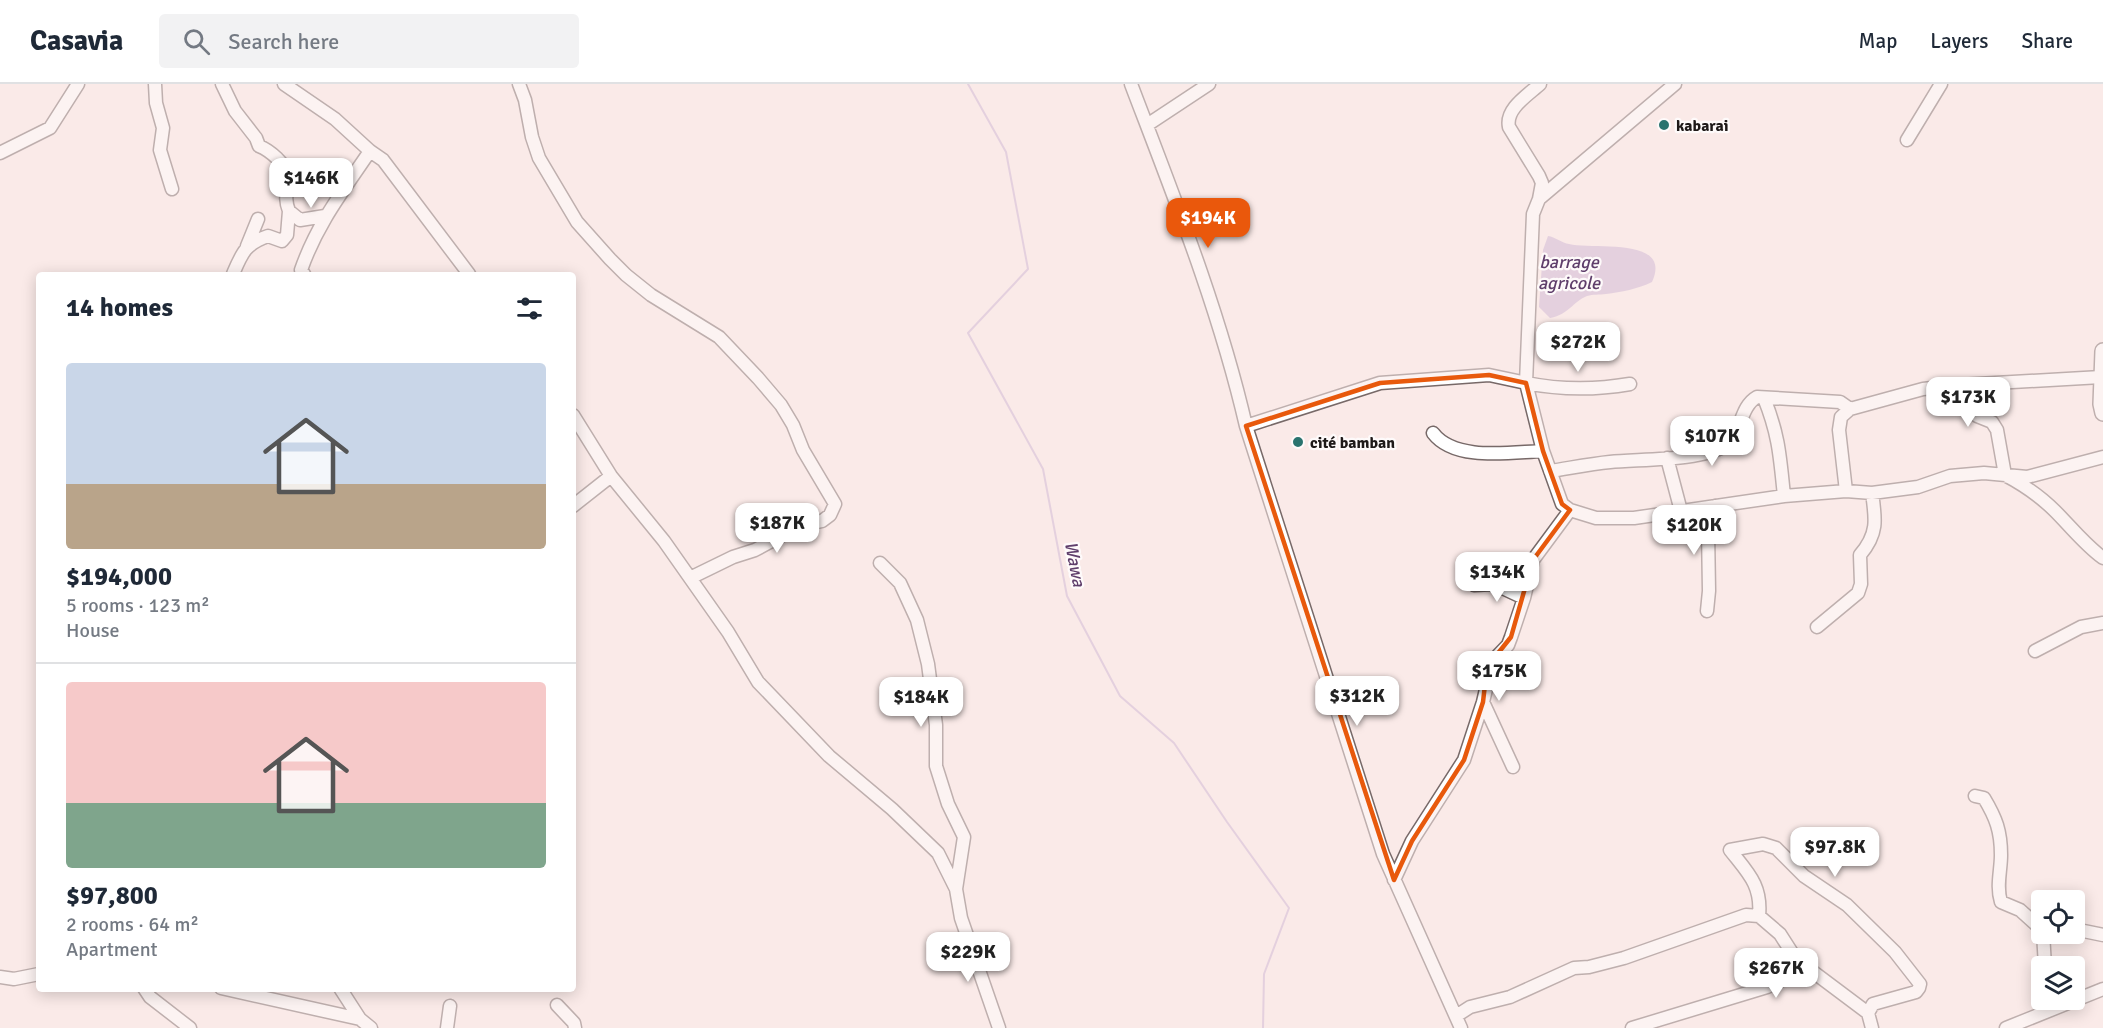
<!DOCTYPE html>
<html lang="en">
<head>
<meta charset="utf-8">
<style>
	body { margin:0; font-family:Signika,sans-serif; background:#f2f2f3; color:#1f2937; height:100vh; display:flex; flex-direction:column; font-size:22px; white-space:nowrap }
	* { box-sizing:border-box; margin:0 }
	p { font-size:20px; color:#747a83 }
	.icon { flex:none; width:33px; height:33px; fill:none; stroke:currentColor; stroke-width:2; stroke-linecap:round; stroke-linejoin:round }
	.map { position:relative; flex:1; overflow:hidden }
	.side { position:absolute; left:36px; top:188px; width:540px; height:720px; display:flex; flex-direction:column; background:#fff; border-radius:6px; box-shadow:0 3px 15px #0003 }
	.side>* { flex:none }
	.buttons { position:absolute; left:2031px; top:806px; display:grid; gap:12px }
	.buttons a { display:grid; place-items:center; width:54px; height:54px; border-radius:6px; background:#fff; box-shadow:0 3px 15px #0003; font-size:30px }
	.price { position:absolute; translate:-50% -51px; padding:0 14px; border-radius:12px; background:#fff; color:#222; font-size:20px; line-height:39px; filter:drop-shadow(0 2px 3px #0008) }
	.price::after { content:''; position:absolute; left:50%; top:36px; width:18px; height:14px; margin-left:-9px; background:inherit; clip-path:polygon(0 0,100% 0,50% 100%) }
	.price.on { background:#ea580c; color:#fff }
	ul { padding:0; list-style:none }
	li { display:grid; align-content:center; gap:12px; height:318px; padding:0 30px }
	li+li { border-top:2px solid #e0e1e3 }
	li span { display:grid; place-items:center; height:186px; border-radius:6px; color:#555 }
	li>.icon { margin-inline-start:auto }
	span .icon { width:108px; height:108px; fill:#fffc; stroke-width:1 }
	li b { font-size:26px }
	h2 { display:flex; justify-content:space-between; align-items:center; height:72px; padding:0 30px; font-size:26px }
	header { display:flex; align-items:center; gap:36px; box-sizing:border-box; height:84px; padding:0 30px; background:#fff; border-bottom:2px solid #e0e1e3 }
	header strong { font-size:28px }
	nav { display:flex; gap:33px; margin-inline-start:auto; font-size:21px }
	.search { width:420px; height:54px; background:#f2f2f3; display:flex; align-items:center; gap:15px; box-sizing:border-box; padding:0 21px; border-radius:6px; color:#747a83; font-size:22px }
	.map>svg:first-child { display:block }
	.water { fill:#cab2d3 }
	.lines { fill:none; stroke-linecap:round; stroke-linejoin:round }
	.stream { stroke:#cab2d3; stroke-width:2 }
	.minor-casing { stroke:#776968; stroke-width:15 }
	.major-casing { stroke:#776968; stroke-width:18 }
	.minor { stroke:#fff; stroke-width:12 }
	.major { stroke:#fff; stroke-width:15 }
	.marked { fill:none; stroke:#e8590c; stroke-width:4.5; stroke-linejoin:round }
	.poi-dot { fill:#2a736e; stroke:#fefafa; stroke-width:2 }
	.labels { text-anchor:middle; stroke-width:4.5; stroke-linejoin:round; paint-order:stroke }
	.poi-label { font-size:16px; font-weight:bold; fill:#1e1918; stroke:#fefafa; text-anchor:start }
	.water-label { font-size:18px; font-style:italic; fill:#5f3e6b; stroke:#fefafa }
</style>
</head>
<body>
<header>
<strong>Casavia</strong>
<div class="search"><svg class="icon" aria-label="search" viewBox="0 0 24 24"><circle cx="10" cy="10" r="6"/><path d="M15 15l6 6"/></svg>Search here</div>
<nav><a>Map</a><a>Layers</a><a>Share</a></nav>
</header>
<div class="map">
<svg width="2103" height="944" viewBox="0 0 2103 944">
	<rect width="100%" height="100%" fill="#faeae8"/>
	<path class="water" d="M1548 152C1555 153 1562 159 1569 160 1593 166 1673 152 1652 198 1638 205 1621 208 1606 210 1599 211 1593 210 1587 212 1572 218 1570 230 1550 234L1539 223 1543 166Z"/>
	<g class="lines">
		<path class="stream" d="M968 0 1006 68 1028 185 968 249 1043 385 1067 512 1120 612 1174 659 1227 738 1289 824 1264 890 1263 944"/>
		<defs>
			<path id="minor" d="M155 0 156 19 163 44 160 66 172 105
				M222 0 235 27 256 54 259 62C269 66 287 80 288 93 289 105 283 112 289 127
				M284 0 335 35 370 67 383 76 469 190
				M519 0 525 16 532 53 539 74 577 138 610 175 626 191 651 211 719 253 758 294 781 321 793 341 803 366 835 420 830 431 822 437 801 441 755 466 733 473 690 494
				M1131 0C1174 113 1219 225 1246 342L1383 770 1461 944
				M1147 41 1209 0
				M1907 56 1941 0
				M0 69 50 44 78 0
				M1539 115 1542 99 1539 92 1509 43C1505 25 1528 11 1540 0
				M247 162 258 135
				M233 190C242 169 245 160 268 152L282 157 287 151 289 127 300 136 325 132
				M304 190 301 186C317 140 343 107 370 67
				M1630 300C1595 306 1561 306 1526 299L1533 130 1539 115 1675 0
				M1960 301 2101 293
				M1764 314C1779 351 1780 373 1784 412
				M573 331 611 392 664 457 728 548 758 598 829 672 892 725 938 769 956 805 961 834 999 944
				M1246 342 1380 299 1489 291 1526 299 1543 367 1562 420 1570 426 1596 434H1634L1784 412 1846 407 1872 409 1918 403 1950 392 1984 389 2027 393 2103 373
				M1433 349C1455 378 1511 368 1543 367
				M1667 374 1681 427
				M1550 387C1570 384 1590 380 1610 378 1639 375 1701 377 1725 362 1742 351 1739 323 1757 313L1840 318 1850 325
				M1846 407 1839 346 1841 333 1850 325 1923 305 1960 301C1972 310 1974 318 1977 332L1992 338 1997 346 2005 391C2024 401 2040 412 2055 427 2071 443 2085 461 2103 474
				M573 422 611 392
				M880 479 900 499 917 536 928 580 936 641V682L948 720 964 753 956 805
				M1474 501 1494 500 1524 514
				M1707 527 1709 507 1708 446 1715 422
				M1817 543 1858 509 1861 500 1860 471C1878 450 1876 436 1872 409
				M2035 567 2081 543 2103 539
				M1483 618 1513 683
				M1975 712 1984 714C1996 734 2001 747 2001 771 2001 787 1996 802 2001 818L2020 826 2042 846
				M1394 796 1412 757 1464 676 1483 618 1487 601V583L1508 561 1511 553 1524 514 1533 476 1570 426
				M1759 832C1762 801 1748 789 1730 766L1763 760 1776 764 1804 792 1847 821 1895 868 1920 900 1919 904 1916 908 1873 920 1868 929
				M2074 845 2103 851
				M2043 849 2045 882
				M0 893 14 895 39 890
				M144 904 150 913 190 944
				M221 904 360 935 371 944
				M340 904 360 935
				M557 921 574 939 575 944
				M1456 932 1470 923 1510 913 1574 884 1589 883 1624 874 1746 831 1759 832 1780 850 1796 875 1868 929 1872 944
				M447 944 450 922
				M1632 944 1767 903 1794 890 1803 881
				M2006 944 2103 905"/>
			<path id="major" d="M2103 267 2101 320 2103 329"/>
		</defs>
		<use href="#minor" class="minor-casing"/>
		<use href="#major" class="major-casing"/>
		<use href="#minor" class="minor"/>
		<use href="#major" class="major"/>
	</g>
	<path d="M0 0H2103V944H0ZM1489 291 1526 299 1543 367 1562 420 1570 426 1533 476 1511 553 1487 583 1483 618 1464 676 1412 757 1394 796 1246 342 1380 299Z" fill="#faeae8" fill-opacity=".55" fill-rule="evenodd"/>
	<path class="marked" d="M1489 291 1526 299 1543 367 1562 420 1570 426 1533 476 1511 553 1487 583 1483 618 1464 676 1412 757 1394 796 1246 342 1380 299Z"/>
	<g class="poi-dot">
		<circle cx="1664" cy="41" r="6"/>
		<circle cx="1298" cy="358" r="6"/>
	</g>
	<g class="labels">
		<g class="poi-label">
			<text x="1676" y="47">kabarai</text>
			<text x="1310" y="364">cité bamban</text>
		</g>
		<g class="water-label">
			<text x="1569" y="184">barrage<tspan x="1569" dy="21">agricole</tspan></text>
			<text transform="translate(1075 480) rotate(79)" y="6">Wawa</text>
		</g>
	</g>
</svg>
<div class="buttons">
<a><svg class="icon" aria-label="locate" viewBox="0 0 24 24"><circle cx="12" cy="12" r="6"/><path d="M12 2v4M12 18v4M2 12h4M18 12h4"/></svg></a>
<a><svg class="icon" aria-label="layers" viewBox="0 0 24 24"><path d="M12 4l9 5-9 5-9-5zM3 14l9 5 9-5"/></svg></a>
</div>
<b class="price" style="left:311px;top:125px">$146K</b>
<b class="price on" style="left:1208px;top:165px">$194K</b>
<b class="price" style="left:1578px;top:289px">$272K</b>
<b class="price" style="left:1968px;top:344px">$173K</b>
<b class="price" style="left:1712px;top:383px">$107K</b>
<b class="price" style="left:777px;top:470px">$187K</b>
<b class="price" style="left:1694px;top:472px">$120K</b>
<b class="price" style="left:1497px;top:519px">$134K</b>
<b class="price" style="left:1499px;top:618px">$175K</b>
<b class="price" style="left:1357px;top:643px">$312K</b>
<b class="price" style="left:921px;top:644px">$184K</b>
<b class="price" style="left:1835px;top:794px">$97.8K</b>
<b class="price" style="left:968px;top:899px">$229K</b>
<b class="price" style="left:1776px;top:915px">$267K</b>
<section class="side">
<h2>14 homes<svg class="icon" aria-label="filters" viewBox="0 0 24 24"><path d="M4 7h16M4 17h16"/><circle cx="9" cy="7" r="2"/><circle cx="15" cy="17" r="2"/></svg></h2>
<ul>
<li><span style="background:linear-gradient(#c9d6e8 65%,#b9a48a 0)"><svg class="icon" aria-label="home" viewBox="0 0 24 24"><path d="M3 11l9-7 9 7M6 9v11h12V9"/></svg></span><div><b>$194,000</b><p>5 rooms · 123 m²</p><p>House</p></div></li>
<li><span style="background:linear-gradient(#f6c9c9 65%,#7fa58c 0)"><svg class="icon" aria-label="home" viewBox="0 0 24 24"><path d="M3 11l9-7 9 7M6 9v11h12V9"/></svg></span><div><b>$97,800</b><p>2 rooms · 64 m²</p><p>Apartment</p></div></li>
</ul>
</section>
</div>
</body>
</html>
